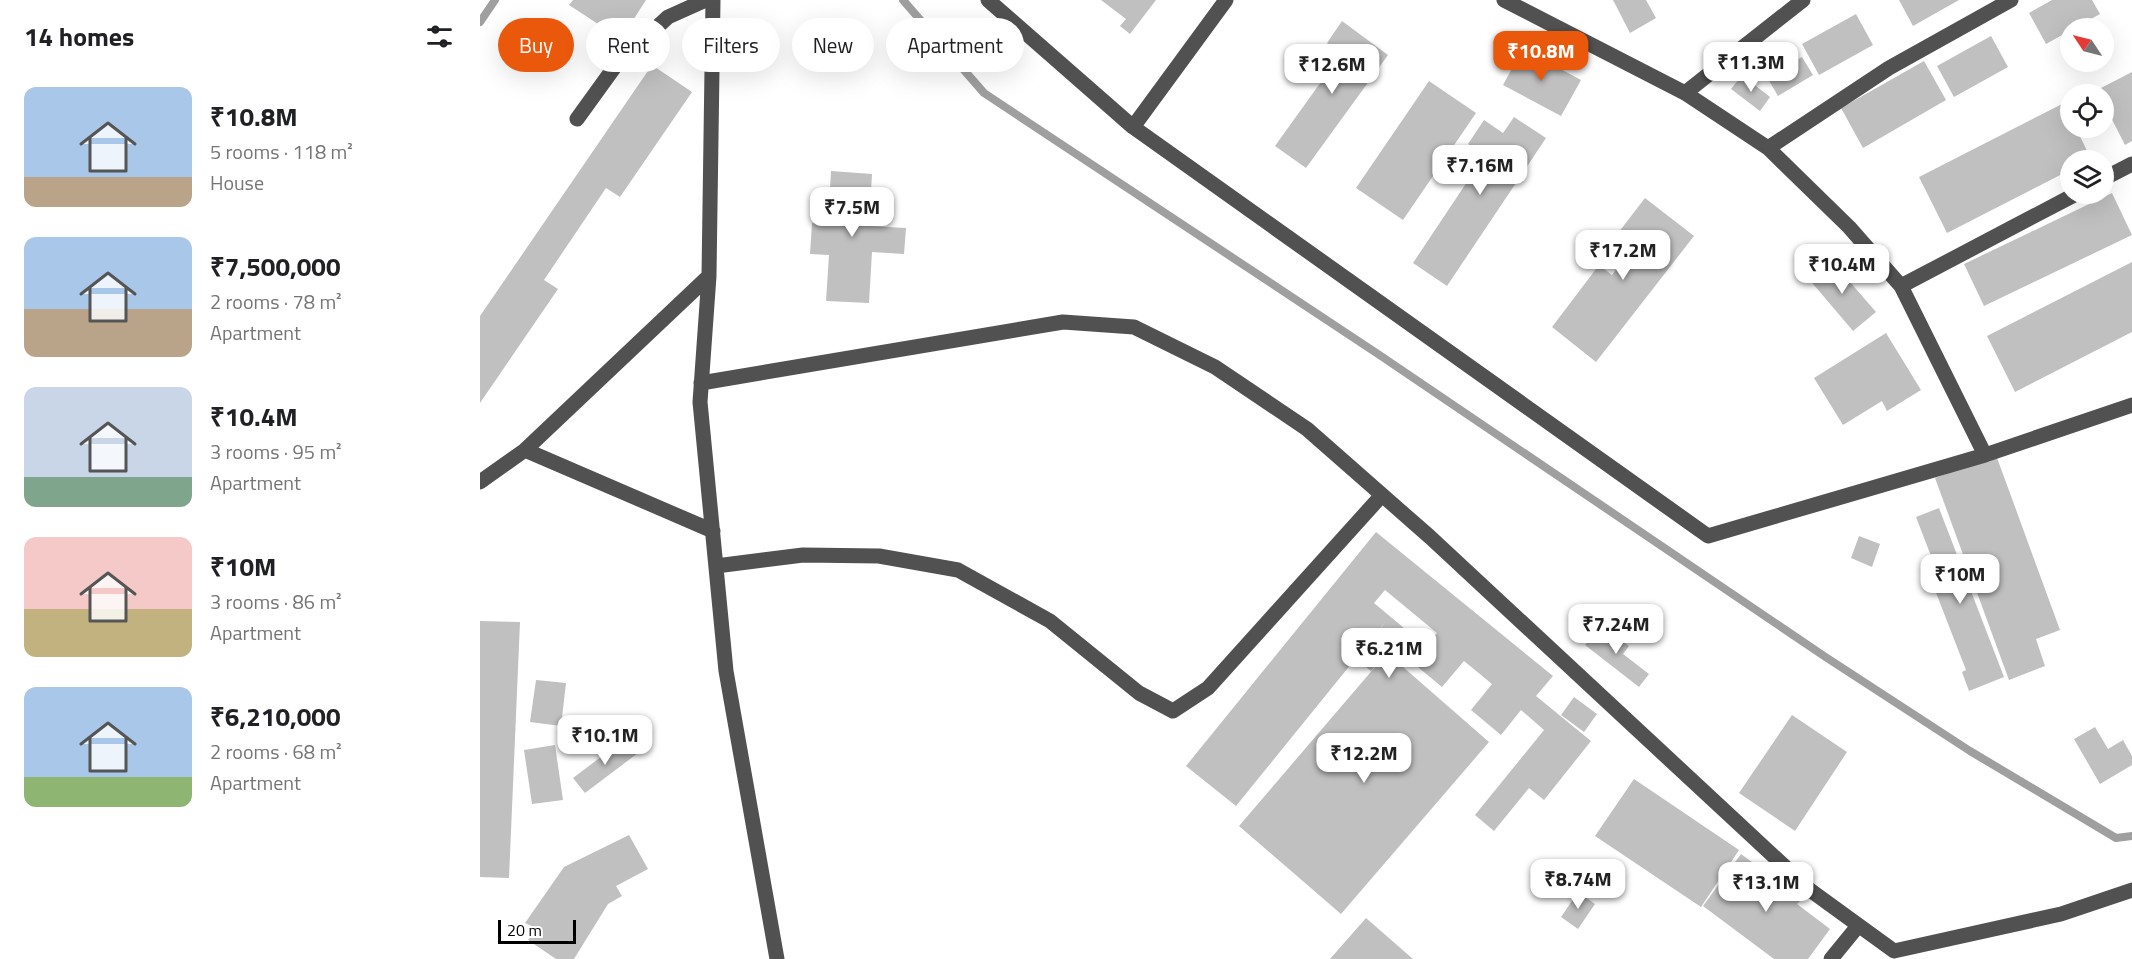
<!DOCTYPE html>
<html lang="en">
<head>
<meta charset="utf-8">
<style>
	body { margin:0; font-family:"Titillium Web",sans-serif; background:#f2f2f2; color:#202124; height:100vh; display:flex; flex-direction:column; font-size:22px; white-space:nowrap }
	* { box-sizing:border-box; margin:0 }
	p { font-size:20px; color:#757577 }
	.icon { flex:none; width:33px; height:33px; fill:none; stroke:currentColor; stroke-width:2; stroke-linecap:round; stroke-linejoin:round }
	.map { position:relative; flex:1; overflow:hidden }
	.drawer { display:flex; flex-direction:column; background:#fff; width:480px }
	.drawer>* { flex:none }
	.hud { position:absolute; left:18px; top:18px; width:570px; height:54px; display:flex; gap:12px }
	.needle { width:39px; rotate:305deg }
	.buttons { position:absolute; left:1580px; top:18px; display:grid; gap:12px }
	.buttons a { display:grid; place-items:center; width:54px; height:54px; border-radius:50%; background:#fff; box-shadow:0 6px 24px #0002; font-size:30px }
	.scale { position:absolute; left:18px; bottom:15px; width:78px; box-sizing:border-box; padding-left:6px; border:3px solid #000; border-top:0; font-size:16px; line-height:21px; white-space:nowrap; color:#000; -webkit-text-stroke:4px #fff; paint-order:stroke }
	.price { position:absolute; translate:-50% -51px; padding:0 14px; border-radius:12px; background:#fff; color:#222; font-size:20px; line-height:39px; filter:drop-shadow(0 2px 3px #0008) }
	.price::after { content:''; position:absolute; left:50%; top:36px; width:18px; height:14px; margin-left:-9px; background:inherit; clip-path:polygon(0 0,100% 0,50% 100%) }
	.price.active { background:#ea580c; color:#fff }
	ul { padding:0; list-style:none }
	li { display:flex; align-items:center; gap:18px; height:150px; padding:0 24px }
	li span { display:grid; place-items:center; flex:none; width:168px; height:120px; border-radius:12px; color:#555 }
	li>.icon { margin-inline-start:auto }
	span .icon { width:72px; height:72px; fill:#fffc; stroke-width:1 }
	li b { font-size:26px }
	h2 { display:flex; justify-content:space-between; align-items:center; height:72px; padding:0 24px; font-size:26px }
	.pill { padding:0 21px; border-radius:27px; background:#fff; box-shadow:0 6px 24px #0002; font-size:21px; line-height:54px }
	.pill.active { background:#ea580c; color:#fff }
	main { display:flex; flex:1; min-height:0 }
	.map>svg:first-child { display:block }
	.lines { fill:none; stroke-linecap:round; stroke-linejoin:round }
	.stream { stroke:#9f9f9f; stroke-width:8 }
	.building { fill:#c0c0c0 }
	.minor { stroke:#515151; stroke-width:15 }
</style>
</head>
<body>
<main>
<section class="drawer">
<h2>14 homes<svg class="icon" aria-label="filters" viewBox="0 0 24 24"><path d="M4 7h16M4 17h16"/><circle cx="9" cy="7" r="2"/><circle cx="15" cy="17" r="2"/></svg></h2>
<ul>
<li><span style="background:linear-gradient(#a9c7e8 75%,#b9a48a 0)"><svg class="icon" aria-label="home" viewBox="0 0 24 24"><path d="M3 11l9-7 9 7M6 9v11h12V9"/></svg></span><div><b>₹10.8M</b><p>5 rooms · 118 m²</p><p>House</p></div></li>
<li><span style="background:linear-gradient(#a9c7e8 60%,#b9a48a 0)"><svg class="icon" aria-label="home" viewBox="0 0 24 24"><path d="M3 11l9-7 9 7M6 9v11h12V9"/></svg></span><div><b>₹7,500,000</b><p>2 rooms · 78 m²</p><p>Apartment</p></div></li>
<li><span style="background:linear-gradient(#c9d6e8 75%,#7fa58c 0)"><svg class="icon" aria-label="home" viewBox="0 0 24 24"><path d="M3 11l9-7 9 7M6 9v11h12V9"/></svg></span><div><b>₹10.4M</b><p>3 rooms · 95 m²</p><p>Apartment</p></div></li>
<li><span style="background:linear-gradient(#f6c9c9 60%,#c2b280 0)"><svg class="icon" aria-label="home" viewBox="0 0 24 24"><path d="M3 11l9-7 9 7M6 9v11h12V9"/></svg></span><div><b>₹10M</b><p>3 rooms · 86 m²</p><p>Apartment</p></div></li>
<li><span style="background:linear-gradient(#a9c7e8 75%,#8fb573 0)"><svg class="icon" aria-label="home" viewBox="0 0 24 24"><path d="M3 11l9-7 9 7M6 9v11h12V9"/></svg></span><div><b>₹6,210,000</b><p>2 rooms · 68 m²</p><p>Apartment</p></div></li>
</ul>
</section>
<div class="map">
<svg width="1652" height="959" viewBox="0 0 1652 959">
	<rect width="100%" height="100%" fill="#fff"/>
	<g class="lines">
		<path class="stream" d="M423 0 504 93 898 354 1344 656 1490 751 1636 838 1652 836
			M0 22 15 0"/>
	</g>
	<path class="building" d="M93 0H166L141 39 89 5Z
		M621 0H676L650 34 640 26 646 19Z
		M1133 0H1166L1176 18 1150 33Z
		M1419 0H1479L1433 26Z
		M1572 0H1612L1620 14 1566 44 1549 13Z
		M1376 14 1393 45 1339 75 1322 44Z
		M862 21 908 55 826 168 795 146 861 54 847 43Z
		M1511 36 1528 67 1474 97 1457 66Z
		M1038 46 1101 80 1081 116 1023 85 1036 61 1032 58Z
		M1322 57 1333 75 1298 96 1287 77Z
		M1444 61 1466 100 1383 148 1361 108Z
		M172 65 212 92 140 197 126 188 64 280 78 289 0 403V316Z
		M1652 72V141L1645 145 1623 102V94H1619L1617 90Z
		M1262 75 1290 97 1280 111 1251 89Z
		M949 81 996 113 923 220 876 188Z
		M1584 103 1590 116V128H1596L1611 159 1590 160V170L1467 233 1439 177Z
		M1034 117 1066 138 967 286 933 263 1005 155 988 144 1004 120 1023 133Z
		M351 171 392 174 389 226 426 228 424 254 392 252 389 303 346 301 349 255 330 254 332 223 348 225Z
		M1632 193 1652 235 1504 306 1484 264Z
		M1165 198 1214 236 1116 362 1072 327 1119 265 1132 275 1151 250 1135 237Z
		M1350 259 1396 312 1373 331 1328 278Z
		M1652 262V332L1535 392 1507 336Z
		M1406 333 1441 390 1407 411 1402 401 1363 425 1334 378Z
		M1516 455 1580 630 1556 639 1565 666 1529 680 1455 478Z
		M1459 508 1524 677 1489 691 1482 672 1486 670 1453 585 1461 582 1436 517Z
		M896 532 1073 676 1056 696 1111 741 1064 800 1049 788 1014 831 995 815 1064 730 1041 710 1021 735 991 710 1012 684 984 661 962 687 933 663 957 633 905 590 894 603 924 628 891 671 877 660 906 621 756 806 706 766Z
		M1379 536 1400 544 1392 567 1371 558Z
		M0 621 40 622 29 878 0 877Z
		M1121 625 1149 646 1143 654 1169 674 1159 687 1105 645Z
		M907 653 1009 742 861 914 759 826Z
		M56 680 86 683 81 726 50 722Z
		M1094 697 1117 714 1104 732 1081 715Z
		M1312 715 1367 752 1315 831 1259 793Z
		M1615 727 1628 749 1643 740 1652 756V765L1620 784 1594 739Z
		M146 738 158 753 105 793 93 778Z
		M75 745 83 800 52 804 44 750Z
		M1154 779 1259 850 1221 907 1115 836Z
		M149 835 168 869 136 886 142 896 128 904 94 959H76L48 940 56 928 45 923 84 867Z
		M1261 854 1322 899 1317 904 1350 929 1328 959H1294L1223 906Z
		M1098 892 1115 904 1098 929 1081 917Z
		M886 918 933 959H850Z"/>
	<g class="lines">
		<path class="minor" d="M233 0 229 276 220 402 246 671 297 959
			M508 0 653 127 1228 536 1505 455 1652 405
			M1024 0 1205 93 1288 148 1369 227 1421 286 1505 455
			M1205 93 1323 0
			M97 119 136 65 188 17 226 0
			M653 127 746 0
			M1288 148 1409 68 1531 0
			M1623 179 1652 164
			M1421 286 1596 194
			M221 383 583 322 654 327 735 367 827 429 950 537 1330 890 1414 951 1581 914 1652 890
			M45 450 233 531
			M0 482 45 450 229 276
			M236 566 323 555 399 556 478 570 570 621 659 693 693 711 728 688 902 495
			M1351 959 1378 926"/>
	</g>
</svg>
<div class="buttons">
<a><svg class="needle" viewBox="-14 -14 28 28"><path d="M0-13l5 13h-10z" fill="#e53935"/><path d="M0 13l5-13h-10z" fill="#757577"/></svg></a>
<a><svg class="icon" aria-label="locate" viewBox="0 0 24 24"><circle cx="12" cy="12" r="6"/><path d="M12 2v4M12 18v4M2 12h4M18 12h4"/></svg></a>
<a><svg class="icon" aria-label="layers" viewBox="0 0 24 24"><path d="M12 4l9 5-9 5-9-5zM3 14l9 5 9-5"/></svg></a>
</div>
<div class="scale">20 m</div>
<b class="price active" style="left:1061px;top:82px">₹10.8M</b>
<b class="price" style="left:1271px;top:93px">₹11.3M</b>
<b class="price" style="left:852px;top:95px">₹12.6M</b>
<b class="price" style="left:1000px;top:196px">₹7.16M</b>
<b class="price" style="left:372px;top:238px">₹7.5M</b>
<b class="price" style="left:1143px;top:281px">₹17.2M</b>
<b class="price" style="left:1362px;top:295px">₹10.4M</b>
<b class="price" style="left:1480px;top:605px">₹10M</b>
<b class="price" style="left:1136px;top:655px">₹7.24M</b>
<b class="price" style="left:909px;top:679px">₹6.21M</b>
<b class="price" style="left:125px;top:766px">₹10.1M</b>
<b class="price" style="left:884px;top:784px">₹12.2M</b>
<b class="price" style="left:1098px;top:910px">₹8.74M</b>
<b class="price" style="left:1286px;top:913px">₹13.1M</b>
<div class="hud">
<a class="pill active">Buy</a>
<a class="pill">Rent</a>
<a class="pill">Filters</a>
<a class="pill">New</a>
<a class="pill">Apartment</a>
</div>
</div>
</main>
</body>
</html>
